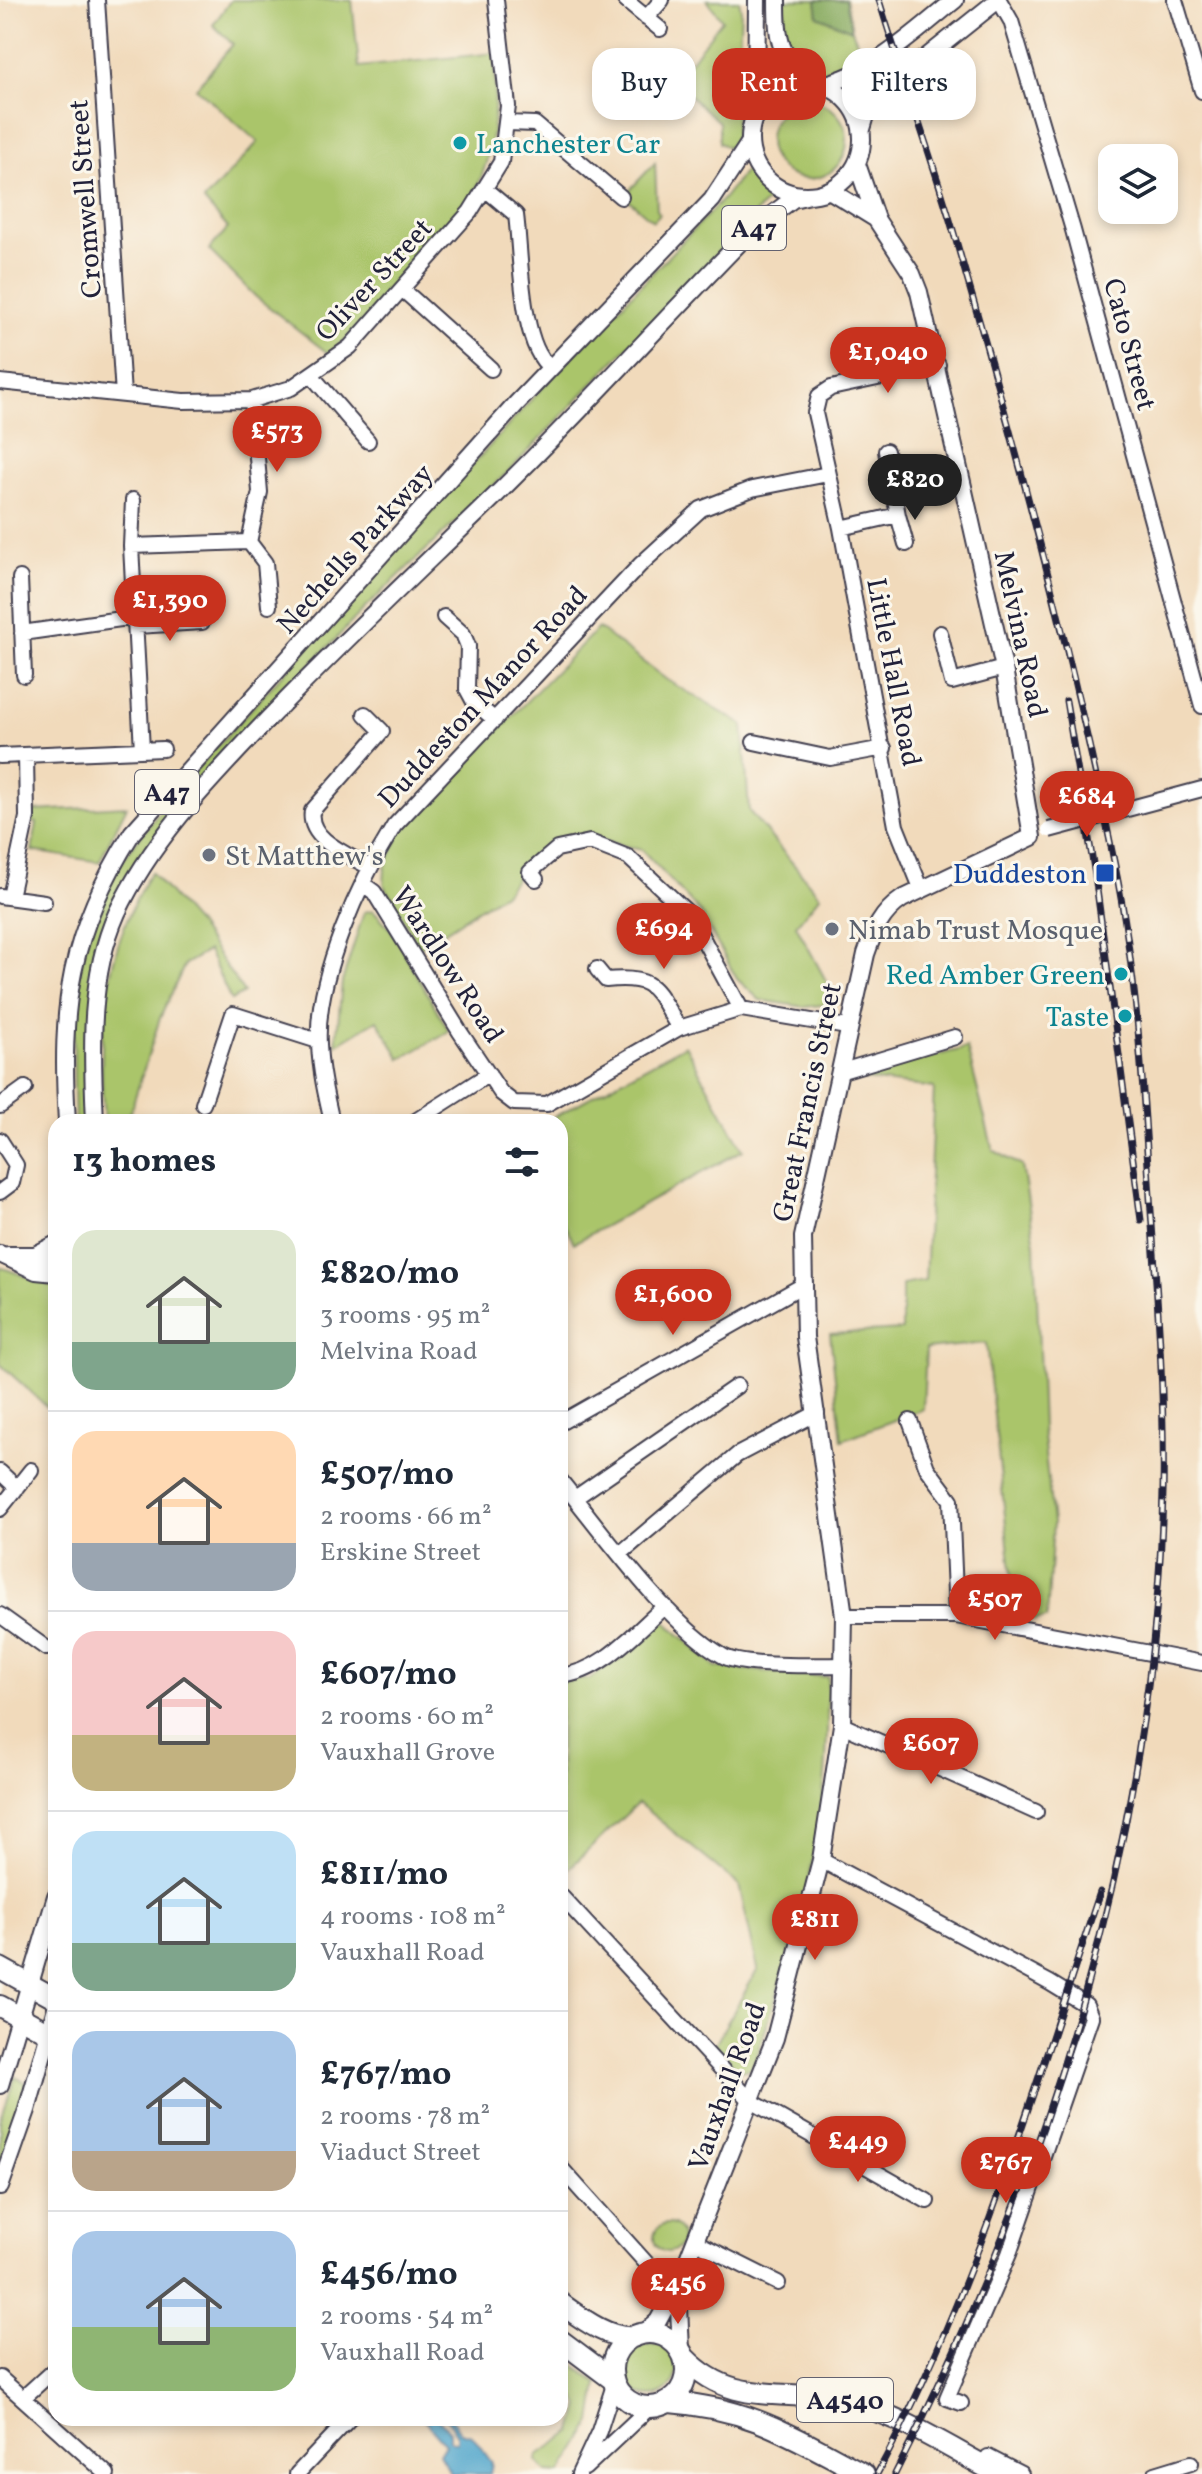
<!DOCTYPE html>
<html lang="en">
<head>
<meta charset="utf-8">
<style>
	body { margin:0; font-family:Vollkorn,serif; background:#f6f6f7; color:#1f2937; height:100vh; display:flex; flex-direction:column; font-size:30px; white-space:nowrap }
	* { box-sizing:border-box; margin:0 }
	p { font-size:26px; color:#747a83 }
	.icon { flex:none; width:44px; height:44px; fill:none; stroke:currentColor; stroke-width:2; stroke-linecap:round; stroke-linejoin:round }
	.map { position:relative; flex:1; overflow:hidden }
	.drawer { position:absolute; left:48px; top:1114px; width:520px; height:1312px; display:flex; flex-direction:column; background:#fff; border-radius:24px; box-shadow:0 4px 12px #0003 }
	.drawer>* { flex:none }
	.top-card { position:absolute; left:592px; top:48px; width:490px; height:72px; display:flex; gap:16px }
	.controls { position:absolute; left:1098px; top:144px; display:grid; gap:16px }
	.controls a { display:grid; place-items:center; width:80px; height:80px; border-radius:16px; background:#fff; box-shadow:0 4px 12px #0003; font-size:40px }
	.price { position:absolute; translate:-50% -68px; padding:0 18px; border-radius:28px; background:#c8321e; color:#fff; font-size:26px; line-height:52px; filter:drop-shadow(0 2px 4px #0008) }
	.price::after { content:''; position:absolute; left:50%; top:48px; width:24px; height:18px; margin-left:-12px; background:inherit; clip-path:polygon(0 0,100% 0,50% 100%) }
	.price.current { background:#222; color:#fff }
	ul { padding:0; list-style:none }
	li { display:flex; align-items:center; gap:24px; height:200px; padding:0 24px }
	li+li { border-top:2px solid #e0e1e3 }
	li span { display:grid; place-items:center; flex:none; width:224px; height:160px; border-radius:24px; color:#555 }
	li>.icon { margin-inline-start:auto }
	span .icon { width:96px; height:96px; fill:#fffc; stroke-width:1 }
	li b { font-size:34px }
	h2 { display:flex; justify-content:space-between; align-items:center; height:96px; padding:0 24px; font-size:34px }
	.tag { padding:0 28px; border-radius:24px; background:#fff; box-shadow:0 4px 12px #0003; font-size:28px; line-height:72px }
	.tag.current { background:#c8321e; color:#fff }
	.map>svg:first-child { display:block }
	.green { fill:#aac56b; stroke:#667453; stroke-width:2 }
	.forest { fill:#87aa5f; stroke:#54664d; stroke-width:2 }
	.water { fill:#4ea4cb; stroke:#386383; stroke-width:2 }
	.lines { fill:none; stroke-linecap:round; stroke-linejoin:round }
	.minor-casing { stroke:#413e4e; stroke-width:18 }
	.major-casing { stroke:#413e4e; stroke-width:20 }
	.highway-casing { stroke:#413e4e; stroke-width:24 }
	.minor { stroke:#fff; stroke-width:14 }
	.major { stroke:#fff; stroke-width:16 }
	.highway { stroke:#fff; stroke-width:20 }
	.rail-casing { stroke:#22223b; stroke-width:7 }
	.rail { stroke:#fbf7ec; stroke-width:4; stroke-dasharray:12; stroke-linecap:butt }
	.minor-bridge-casing { stroke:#413e4e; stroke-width:18; stroke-linecap:butt }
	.minor-bridge { stroke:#fff; stroke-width:14 }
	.culture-dot { fill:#0f9aa8; stroke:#fbf7ec; stroke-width:3 }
	.worship-dot { fill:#6b7280; stroke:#fbf7ec; stroke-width:3 }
	.transit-dot { fill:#1a4fb4; stroke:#fbf7ec; stroke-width:3 }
	.labels { text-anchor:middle; stroke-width:6; stroke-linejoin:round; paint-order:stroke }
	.shield { fill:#fbf7ec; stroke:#636270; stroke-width:2 }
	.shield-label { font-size:26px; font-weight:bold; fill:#22223b }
	.culture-label { font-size:28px; fill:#0d838f; stroke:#fbf7ec; text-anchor:end }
	.street-label { font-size:28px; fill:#22223b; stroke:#fbf7ec }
	.worship-label { font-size:28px; fill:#5b616d; stroke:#fbf7ec; text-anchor:start }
	.transit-label { font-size:28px; fill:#164399; stroke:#fbf7ec; text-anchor:end }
</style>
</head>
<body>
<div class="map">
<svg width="1202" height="2474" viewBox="0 0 1202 2474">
	<rect width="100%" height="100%" fill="#fbf7ec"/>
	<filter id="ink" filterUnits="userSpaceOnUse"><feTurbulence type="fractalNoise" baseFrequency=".0125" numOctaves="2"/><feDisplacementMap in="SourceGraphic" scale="16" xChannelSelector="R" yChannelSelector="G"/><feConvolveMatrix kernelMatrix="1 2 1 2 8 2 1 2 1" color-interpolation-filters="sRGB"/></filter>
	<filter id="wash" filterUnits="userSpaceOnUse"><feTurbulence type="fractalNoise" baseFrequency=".006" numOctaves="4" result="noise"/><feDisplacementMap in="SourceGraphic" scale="32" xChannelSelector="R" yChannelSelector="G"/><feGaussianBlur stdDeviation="1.8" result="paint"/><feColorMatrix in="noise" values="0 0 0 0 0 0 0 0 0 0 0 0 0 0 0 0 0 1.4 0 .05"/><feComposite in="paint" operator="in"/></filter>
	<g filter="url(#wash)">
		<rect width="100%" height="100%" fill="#f1dabb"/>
		<path class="green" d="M231 0H352L359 67 495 53C496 107 496 161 466 208L354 332 329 354 256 297 209 250 228 228 204 201 258 142 196 88 233 44 213 25Z
			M707 0H739L741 10 735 137 729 148 719 143V122L674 82 722 20Z
			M785 0H816L818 16 852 30 863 56C843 77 807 78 793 50 784 34 784 18 785 0Z
			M769 140a39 39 0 1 1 78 0a39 39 0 1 1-78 0Z
			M655 163 657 210 660 214 653 221 624 196Z
			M748 167 763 189 777 198 766 202 514 466 363 610 227 754 105 925 82 1122H75C72 1044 70 964 105 891 122 856 149 826 173 795L544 386 723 199Z
			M598 628 667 680 743 725 749 811 820 896 796 925 838 1003 805 1007 760 1000 737 979 700 912 642 850 574 834 533 857 505 892 419 948 384 884 385 868 402 829Z
			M127 806 99 862 32 851 37 823 31 822 33 811Z
			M151 872 196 923 244 993 231 1000 208 951 185 964 160 1018 130 1113 119 1116V1122H104C97 1034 104 948 151 872Z
			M373 910 390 928 449 1031 401 1059 377 1020 336 1045 342 982 364 912Z
			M685 1045 743 1150 574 1243 560 1217V1122H545Z
			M967 1048 993 1150 1022 1166 1035 1244 1042 1428 1053 1523 1047 1618 1033 1620 1016 1616 986 1343 926 1349 923 1409 842 1440 830 1334 902 1330V1285L925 1281 934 1088 857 1079 860 1074Z
			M0 1267 56 1287V1415L0 1364Z
			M664 1621 716 1667 828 1677C827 1713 828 1750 824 1786 814 1884 784 1977 752 2069L739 2071 715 2044 758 1969 739 1885 638 1803 560 1877V1681L590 1679Z
			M15 2077 27 2083 0 2173V2122Z
			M654 2238a14 14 0 1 1 28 0a14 14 0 1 1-28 0Z
			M625 2370a26 26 0 1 1 52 0a26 26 0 1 1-52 0Z
			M560 2353 598 2384 592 2423 561 2473 547 2472 537 2461 538 2455 573 2432 580 2405 560 2367Z"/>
		<path class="forest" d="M816 0H846L852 30 818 16Z"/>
		<path class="water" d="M423 2418H438L450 2432V2441L457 2442V2435L446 2418H450L461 2432 472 2435 492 2463 490 2474H451L439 2454 445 2444Z"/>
	</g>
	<g filter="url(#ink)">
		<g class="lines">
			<defs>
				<path id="minor" d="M97 0 123 395
					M625 0 660 29
					M999 0 1011 21 1073 230 1202 706
					M1175 0 1202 91
					M646 18 662 0
					M508 123 535 124 621 197
					M485 189 516 215C521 251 520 346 550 367
					M402 289 491 369
					M312 376 368 441
					M0 382 183 401 252 400 291 388 350 347 470 212 501 162 508 106 496 0
					M898 515 906 544
					M841 528 898 515 886 451
					M249 542 260 492 252 400
					M249 542 265 563 269 606
					M131 546 133 500
					M20 578 24 675
					M444 617 463 634 468 646 467 689 474 702 495 720
					M136 626 202 622
					M22 633 135 617
					M940 633 952 682 1004 668
					M365 714 382 731 312 811C307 840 349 855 369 867
					M754 742 830 758 884 748
					M142 750 131 546 249 542
					M0 756 163 749
					M1116 812 1202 789
					M536 879 530 872 557 849 590 842 628 857 690 915 741 1009
					M363 884 374 892 460 1032 501 1093 514 1103 547 1104 679 1028 741 1009 847 1027
					M921 888 896 826 841 528 815 413 819 396 831 388 938 365
					M0 896 44 902
					M10 897 27 817 26 755
					M597 969 606 980C657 975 654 989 679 1028
					M839 1072 955 1037
					M203 1104 233 1014 318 1041
					M0 1106 25 1088
					M332 1122C326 1096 320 1070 319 1044 315 977 360 881 394 826L640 565 701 509 752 489 828 474
					M414 1122 489 1074
					M0 1140 16 1165 12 1183 0 1192
					M910 1421 927 1468 951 1500 956 1616
					M560 1423 805 1284
					M0 1472 17 1488
					M560 1480C602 1531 667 1624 723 1656 744 1668 818 1665 845 1665
					M575 1498 737 1386
					M0 1509 31 1470
					M621 1553 737 1455 817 1413
					M0 1615 46 1648
					M844 1616H956L1202 1663
					M560 1676C601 1673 635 1632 665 1606
					M842 1725 1036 1812
					M821 1860 1050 1983 1086 2005 1091 2017 1009 2254 947 2398 961 2403
					M560 1895 751 2101 927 2201
					M560 2167 648 2265
					M696 2242 778 2283
					M0 2378 107 2474
					M23 2398 56 2368
					M988 2457 1021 2474
					M585 2468 649 2408
					M297 2474 350 2418
					M579 2474 599 2431 614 2385
					M1155 2474 1191 2463"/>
				<path id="major" d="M777 0C777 42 779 56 813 83
					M750 139a56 56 0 1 1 112 0a56 56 0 1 1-112 0Z
					M822 85C872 74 916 31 955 0
					M756 113 757 0
					M862 129 867 112 879 95 998 0
					M829 190 876 219
					M67 1122C60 1005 69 933 132 833L516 404 712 200 750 142
					M95 1122C92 1053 88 978 117 913 152 838 212 778 269 718 343 641 421 568 497 494 585 408 667 316 754 228L793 199 810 195
					M0 1254 36 1271 56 1273
					M8 1255H35L56 1244
					M28 1258 56 1261
					M0 2085 56 1896
					M0 2187 27 2110 56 2008
					M678 2286 681 2350
					M644 2333 658 2321 678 2284 775 2038 821 1860 842 1725 844 1616 805 1337 803 1237 866 954C874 931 881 913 902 899L1032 837 1004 668 919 292 912 274 876 219 857 164"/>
				<path id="highway" d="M0 1968 56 1999
					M0 2006 56 2037
					M560 2303C580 2317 607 2339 633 2337
					M612 2370a37 37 0 1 1 74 0a37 37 0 1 1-74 0Z
					M560 2340 612 2379
					M685 2358C737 2412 792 2384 856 2404 906 2419 953 2450 999 2474
					M669 2402C752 2408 793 2437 864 2474"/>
			</defs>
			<use href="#minor" class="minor-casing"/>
			<use href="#major" class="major-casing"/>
			<use href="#highway" class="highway-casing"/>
			<use href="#minor" class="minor"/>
			<use href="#major" class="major"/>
			<use href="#highway" class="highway"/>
			<defs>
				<path id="rail" d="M879 0C904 82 934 162 957 244 1017 449 1073 657 1115 866 1137 975 1143 1086 1150 1197 1157 1295 1165 1394 1163 1492 1154 1834 1050 2170 895 2474
					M1066 701 1095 875 1141 1220
					M877 2474C976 2291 1034 2088 1100 1892"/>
			</defs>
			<use href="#rail" class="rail-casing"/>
			<use href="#rail" class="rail"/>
			<defs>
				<path id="minor-bridge" d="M1049 830 1116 812"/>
			</defs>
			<use href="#minor-bridge" class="minor-bridge-casing"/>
			<use href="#minor-bridge" class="minor-bridge"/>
		</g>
	</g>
	<g class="culture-dot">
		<circle cx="460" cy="143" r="8"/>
		<circle cx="1121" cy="974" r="8"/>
		<circle cx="1125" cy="1016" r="8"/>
	</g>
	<g class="worship-dot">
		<circle cx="209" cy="855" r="8"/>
		<circle cx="832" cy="929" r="8"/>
	</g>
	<rect class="transit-dot" x="1095" y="863" width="20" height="20" rx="4"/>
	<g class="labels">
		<g class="shield">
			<rect x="722" y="206" width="64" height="44" rx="6"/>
			<rect x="135" y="770" width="64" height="44" rx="6"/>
			<rect x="797" y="2378" width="96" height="44" rx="6"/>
		</g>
		<g class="shield-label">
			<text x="754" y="237">A47</text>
			<text x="167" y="801">A47</text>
			<text x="845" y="2409">A4540</text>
		</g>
		<g class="culture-label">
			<text x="476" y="153" text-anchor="start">Lanchester Car</text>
			<text x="1105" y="984">Red Amber Green</text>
			<text x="1109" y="1026">Taste</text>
		</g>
		<g class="street-label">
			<text transform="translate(84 199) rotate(-94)" y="10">Cromwell Street</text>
			<text transform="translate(373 279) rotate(-47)" y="10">Oliver Street</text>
			<text transform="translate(1131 344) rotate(75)" y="10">Cato Street</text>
			<text transform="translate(354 548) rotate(-48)" y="10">Nechells Parkway</text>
			<text transform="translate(1022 634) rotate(78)" y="10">Melvina Road</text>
			<text transform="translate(895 672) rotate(79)" y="10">Little Hall Road</text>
			<text transform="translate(482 696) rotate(-47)" y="10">Duddeston Manor Road</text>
			<text transform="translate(449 964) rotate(57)" y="10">Wardlow Road</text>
			<text transform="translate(806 1102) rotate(-78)" y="10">Great Francis Street</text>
			<text transform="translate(726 2086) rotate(-70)" y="10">Vauxhall Road</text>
		</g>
		<g class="worship-label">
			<text x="225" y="865">St Matthew's</text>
			<text x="848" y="939">Nimab Trust Mosque</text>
		</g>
		<g class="transit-label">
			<text x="1087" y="883">Duddeston</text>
		</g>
	</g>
</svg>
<div class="controls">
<a><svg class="icon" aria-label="layers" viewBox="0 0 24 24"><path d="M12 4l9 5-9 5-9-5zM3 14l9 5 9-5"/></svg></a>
</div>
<b class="price" style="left:888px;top:395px">£1,040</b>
<b class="price" style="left:277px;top:474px">£573</b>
<b class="price current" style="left:915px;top:522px">£820</b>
<b class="price" style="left:170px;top:643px">£1,390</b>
<b class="price" style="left:1087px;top:839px">£684</b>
<b class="price" style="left:664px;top:971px">£694</b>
<b class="price" style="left:673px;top:1337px">£1,600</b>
<b class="price" style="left:995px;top:1642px">£507</b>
<b class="price" style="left:931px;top:1786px">£607</b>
<b class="price" style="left:815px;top:1962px">£811</b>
<b class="price" style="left:858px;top:2184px">£449</b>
<b class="price" style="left:1006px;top:2205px">£767</b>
<b class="price" style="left:678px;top:2326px">£456</b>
<div class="top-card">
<a class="tag">Buy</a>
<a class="tag current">Rent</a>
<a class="tag">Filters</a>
</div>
<section class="drawer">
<h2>13 homes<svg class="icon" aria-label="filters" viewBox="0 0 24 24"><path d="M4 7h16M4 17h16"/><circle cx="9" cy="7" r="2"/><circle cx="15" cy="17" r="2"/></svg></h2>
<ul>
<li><span style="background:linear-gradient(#dfe7d0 70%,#7fa58c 0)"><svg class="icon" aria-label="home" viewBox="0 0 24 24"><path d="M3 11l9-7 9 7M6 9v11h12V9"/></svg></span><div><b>£820/mo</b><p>3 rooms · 95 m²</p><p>Melvina Road</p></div></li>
<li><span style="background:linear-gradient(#ffd9b3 70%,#9aa5b1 0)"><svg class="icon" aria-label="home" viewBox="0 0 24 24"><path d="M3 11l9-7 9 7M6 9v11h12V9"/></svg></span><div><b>£507/mo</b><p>2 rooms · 66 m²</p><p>Erskine Street</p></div></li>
<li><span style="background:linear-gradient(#f6c9c9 65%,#c2b280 0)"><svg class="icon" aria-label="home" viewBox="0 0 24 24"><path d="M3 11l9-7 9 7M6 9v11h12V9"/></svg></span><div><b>£607/mo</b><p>2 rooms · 60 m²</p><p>Vauxhall Grove</p></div></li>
<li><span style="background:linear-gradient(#bfe0f5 70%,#7fa58c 0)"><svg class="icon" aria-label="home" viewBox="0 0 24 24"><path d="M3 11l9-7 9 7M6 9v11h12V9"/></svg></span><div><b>£811/mo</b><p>4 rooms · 108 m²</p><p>Vauxhall Road</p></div></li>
<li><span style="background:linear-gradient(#a9c7e8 75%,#b9a48a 0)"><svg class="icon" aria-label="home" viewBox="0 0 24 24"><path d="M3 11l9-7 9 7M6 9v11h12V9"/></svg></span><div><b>£767/mo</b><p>2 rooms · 78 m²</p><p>Viaduct Street</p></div></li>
<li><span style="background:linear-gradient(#a9c7e8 60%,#8fb573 0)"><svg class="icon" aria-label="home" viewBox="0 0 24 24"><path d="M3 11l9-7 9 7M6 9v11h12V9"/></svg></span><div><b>£456/mo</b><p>2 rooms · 54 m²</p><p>Vauxhall Road</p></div></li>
</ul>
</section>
</div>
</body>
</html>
